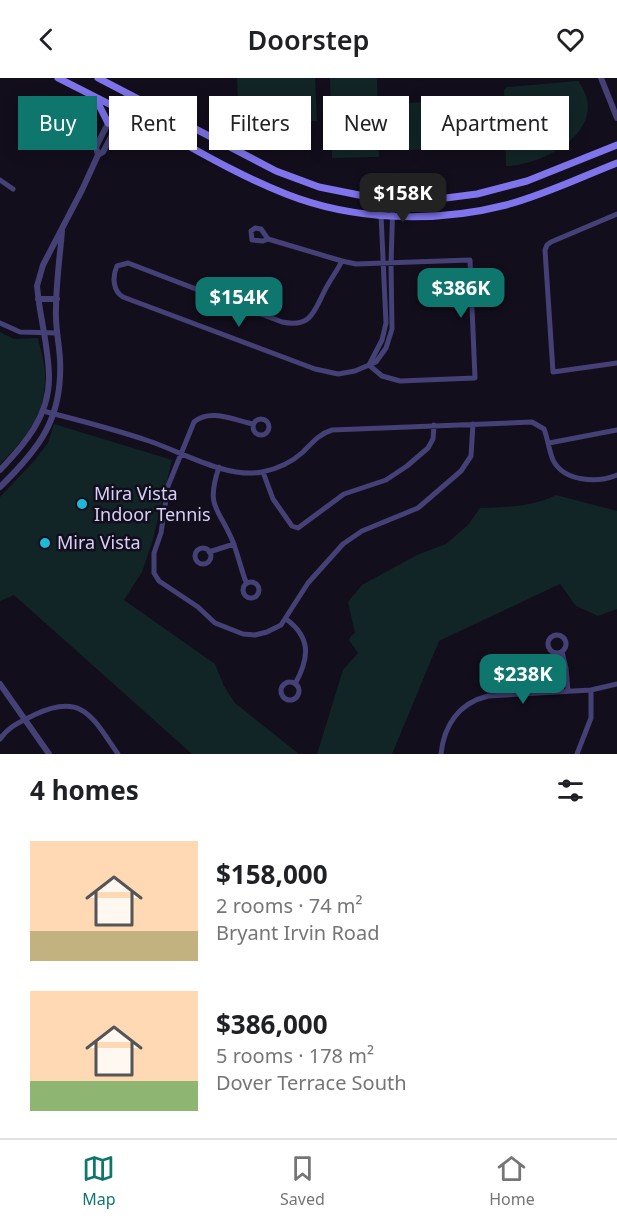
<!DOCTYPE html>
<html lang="en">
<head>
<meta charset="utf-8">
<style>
	body { margin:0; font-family:"Noto Sans",sans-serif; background:#f6f6f6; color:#202124; height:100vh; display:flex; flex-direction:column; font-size:22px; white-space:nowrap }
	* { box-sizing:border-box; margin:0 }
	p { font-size:20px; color:#757577 }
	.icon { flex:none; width:33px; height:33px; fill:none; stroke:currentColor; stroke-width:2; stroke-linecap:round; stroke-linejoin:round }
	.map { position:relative; height:676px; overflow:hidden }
	.drawer { display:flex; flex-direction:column; background:#fff; flex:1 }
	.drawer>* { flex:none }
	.top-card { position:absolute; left:18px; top:18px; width:582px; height:54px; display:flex; gap:12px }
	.price { position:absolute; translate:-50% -51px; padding:0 14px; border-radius:12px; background:#0f766e; color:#fff; font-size:20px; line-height:39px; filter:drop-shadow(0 2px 3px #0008) }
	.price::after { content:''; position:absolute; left:50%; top:36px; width:18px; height:14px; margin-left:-9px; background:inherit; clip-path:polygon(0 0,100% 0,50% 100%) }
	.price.active { background:#222; color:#fff }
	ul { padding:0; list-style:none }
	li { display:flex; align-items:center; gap:18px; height:150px; padding:0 30px }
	li span { display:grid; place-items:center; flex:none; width:168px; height:120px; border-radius:0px; color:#555 }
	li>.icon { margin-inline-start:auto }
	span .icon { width:72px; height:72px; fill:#fffc; stroke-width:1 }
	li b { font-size:26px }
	h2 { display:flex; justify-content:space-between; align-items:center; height:72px; padding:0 30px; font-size:26px }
	.chip { padding:0 21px; border-radius:0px; background:#fff; box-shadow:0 3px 15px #0003; font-size:21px; line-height:54px }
	.chip.active { background:#0f766e; color:#fff }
	header { display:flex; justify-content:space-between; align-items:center; height:78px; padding:0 30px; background:#fff; font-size:27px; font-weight:600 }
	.menu { display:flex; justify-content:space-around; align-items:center; height:84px; border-top:2px solid #e0e0e0; background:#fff; font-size:16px; color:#757577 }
	.menu a { display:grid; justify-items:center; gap:3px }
	.menu .active { color:#0f766e }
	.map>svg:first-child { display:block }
	.green { fill:#122526 }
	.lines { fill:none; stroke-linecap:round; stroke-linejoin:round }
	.minor { stroke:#454075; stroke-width:5 }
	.tertiary { stroke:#454075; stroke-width:6 }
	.secondary { stroke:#7f74ec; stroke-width:7 }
	.poi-dot { fill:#1eb9d7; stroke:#120e1c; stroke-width:2 }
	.labels { text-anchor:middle; stroke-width:5; stroke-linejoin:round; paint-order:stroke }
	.poi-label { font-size:18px; fill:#d8d0f9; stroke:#120e1c; text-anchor:start }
</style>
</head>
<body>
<header><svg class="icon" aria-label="back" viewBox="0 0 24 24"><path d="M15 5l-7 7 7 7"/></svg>Doorstep<svg class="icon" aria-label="heart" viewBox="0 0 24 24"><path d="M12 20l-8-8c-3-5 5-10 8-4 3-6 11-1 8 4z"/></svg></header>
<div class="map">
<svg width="617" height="676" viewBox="0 0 617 676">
	<rect width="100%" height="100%" fill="#120e1c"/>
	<path class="green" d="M237 0H315L317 43 239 46Z
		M330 0H377L379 79 332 80Z
		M578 3C613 49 546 87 506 88L504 12 507 9Z
		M490 22 492 69 402 72 400 25Z
		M0 254 14 261 38 260C41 274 46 289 45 302 44 339 25 361 0 386Z
		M54 346 172 382 153 461 142 494 124 522 215 586 224 608 235 625 299 676H192L14 517 0 523V419L35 382 48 365Z
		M556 417 617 433V531L598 538 576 528 560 506 439 563 392 676H317L343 592 358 575 349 562 351 558 355 555 348 524 362 507 417 477 446 466 468 447 480 430C506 429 532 429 556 417Z"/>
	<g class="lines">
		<path class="minor" d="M0 102 13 111
			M617 136 551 164 547 167 545 172 553 294 617 285
			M255 150 261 151 268 161 263 163 252 162 251 153Z
			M268 161 342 183 356 186 470 182 475 300 400 303 382 298 369 287
			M342 183C337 193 330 202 325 212 314 233 312 250 282 244L128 185 117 188C112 199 113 213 123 219L315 291 338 296 355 293 376 284 386 270 392 251 391 186 393 121
			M0 245 20 254 57 255
			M369 287 382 262 386 245 381 137 383 120
			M43 333C78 342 114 351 149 363 182 374 227 401 262 394 277 391 292 384 303 374 312 365 319 356 332 352L532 344 544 351C548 361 549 373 553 382 564 404 597 405 617 397
			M253 349a8 8 0 1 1 16 0a8 8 0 1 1-16 0Z
			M253 346C234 342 210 330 194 344L168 408 161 455 154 475V495L159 503 198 529 215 545 243 556 255 557 267 554 281 547 308 505 343 466 362 453 418 430 461 393 471 378 473 346
			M549 365 617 352
			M219 389C205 431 219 429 233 464 238 477 241 491 246 504
			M263 394 273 421 292 448 298 450 344 416 386 402 407 388 428 370 433 361 434 347
			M195 478a8 8 0 1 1 16 0a8 8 0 1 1-16 0Z
			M209 474 234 466
			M243 512a8 8 0 1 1 16 0a8 8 0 1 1-16 0Z
			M286 541C312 560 309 581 295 606
			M548 566a9 9 0 1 1 18 0a9 9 0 1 1-18 0Z
			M562 574 566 590 568 613
			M281 613a9 9 0 1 1 18 0a9 9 0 1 1-18 0Z
			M0 661C9 648 20 644 34 637 83 614 92 639 118 676
			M441 676C444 647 459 625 488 618L591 612 617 606
			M577 676 591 640V612"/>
		<path class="tertiary" d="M601 0 617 40
			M98 77 96 69C105 51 113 34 127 18
			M38 221H57
			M0 392C25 366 49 338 49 300 49 272 41 244 38 217L37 208 43 187 82 112 98 77 103 74 125 33 129 17
			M0 409C40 370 63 340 60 281 59 264 55 248 56 231 56 205 60 178 62 153
			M0 606 49 676"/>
		<path class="secondary" d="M58 0C91 17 124 33 156 50 198 73 240 98 286 116 354 143 436 145 506 127 544 117 581 99 617 85
			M98 0 276 93 319 109 369 119 430 122 477 116 527 103 617 67
			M90 21 100 29 108 45"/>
	</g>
	<g class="poi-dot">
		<circle cx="82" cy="426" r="6"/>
		<circle cx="45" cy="465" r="6"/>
	</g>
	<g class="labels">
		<g class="poi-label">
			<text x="94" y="422">Mira Vista<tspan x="94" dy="21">Indoor Tennis</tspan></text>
			<text x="57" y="471">Mira Vista</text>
		</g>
	</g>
</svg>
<b class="price active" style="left:403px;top:146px">$158K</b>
<b class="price" style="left:461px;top:241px">$386K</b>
<b class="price" style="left:239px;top:250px">$154K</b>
<b class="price" style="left:523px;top:627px">$238K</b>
<div class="top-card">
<a class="chip active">Buy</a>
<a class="chip">Rent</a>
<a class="chip">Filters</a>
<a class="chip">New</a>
<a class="chip">Apartment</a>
</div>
</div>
<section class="drawer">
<h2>4 homes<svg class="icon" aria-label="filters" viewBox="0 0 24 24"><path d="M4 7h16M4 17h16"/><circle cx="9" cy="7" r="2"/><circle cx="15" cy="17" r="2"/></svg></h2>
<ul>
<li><span style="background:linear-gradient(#ffd9b3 75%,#c2b280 0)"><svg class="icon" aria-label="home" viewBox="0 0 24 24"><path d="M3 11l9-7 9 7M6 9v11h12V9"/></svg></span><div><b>$158,000</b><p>2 rooms · 74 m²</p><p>Bryant Irvin Road</p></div></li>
<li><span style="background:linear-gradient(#ffd9b3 75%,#8fb573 0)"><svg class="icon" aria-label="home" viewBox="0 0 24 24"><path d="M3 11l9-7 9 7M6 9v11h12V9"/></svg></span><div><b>$386,000</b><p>5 rooms · 178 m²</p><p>Dover Terrace South</p></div></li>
</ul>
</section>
<nav class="menu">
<a class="active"><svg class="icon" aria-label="map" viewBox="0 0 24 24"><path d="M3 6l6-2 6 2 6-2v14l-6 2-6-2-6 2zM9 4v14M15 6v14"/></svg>Map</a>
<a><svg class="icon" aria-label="saved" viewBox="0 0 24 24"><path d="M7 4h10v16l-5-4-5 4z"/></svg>Saved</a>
<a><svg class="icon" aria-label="home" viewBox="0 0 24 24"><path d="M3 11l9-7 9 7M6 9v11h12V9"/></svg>Home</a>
</nav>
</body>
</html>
